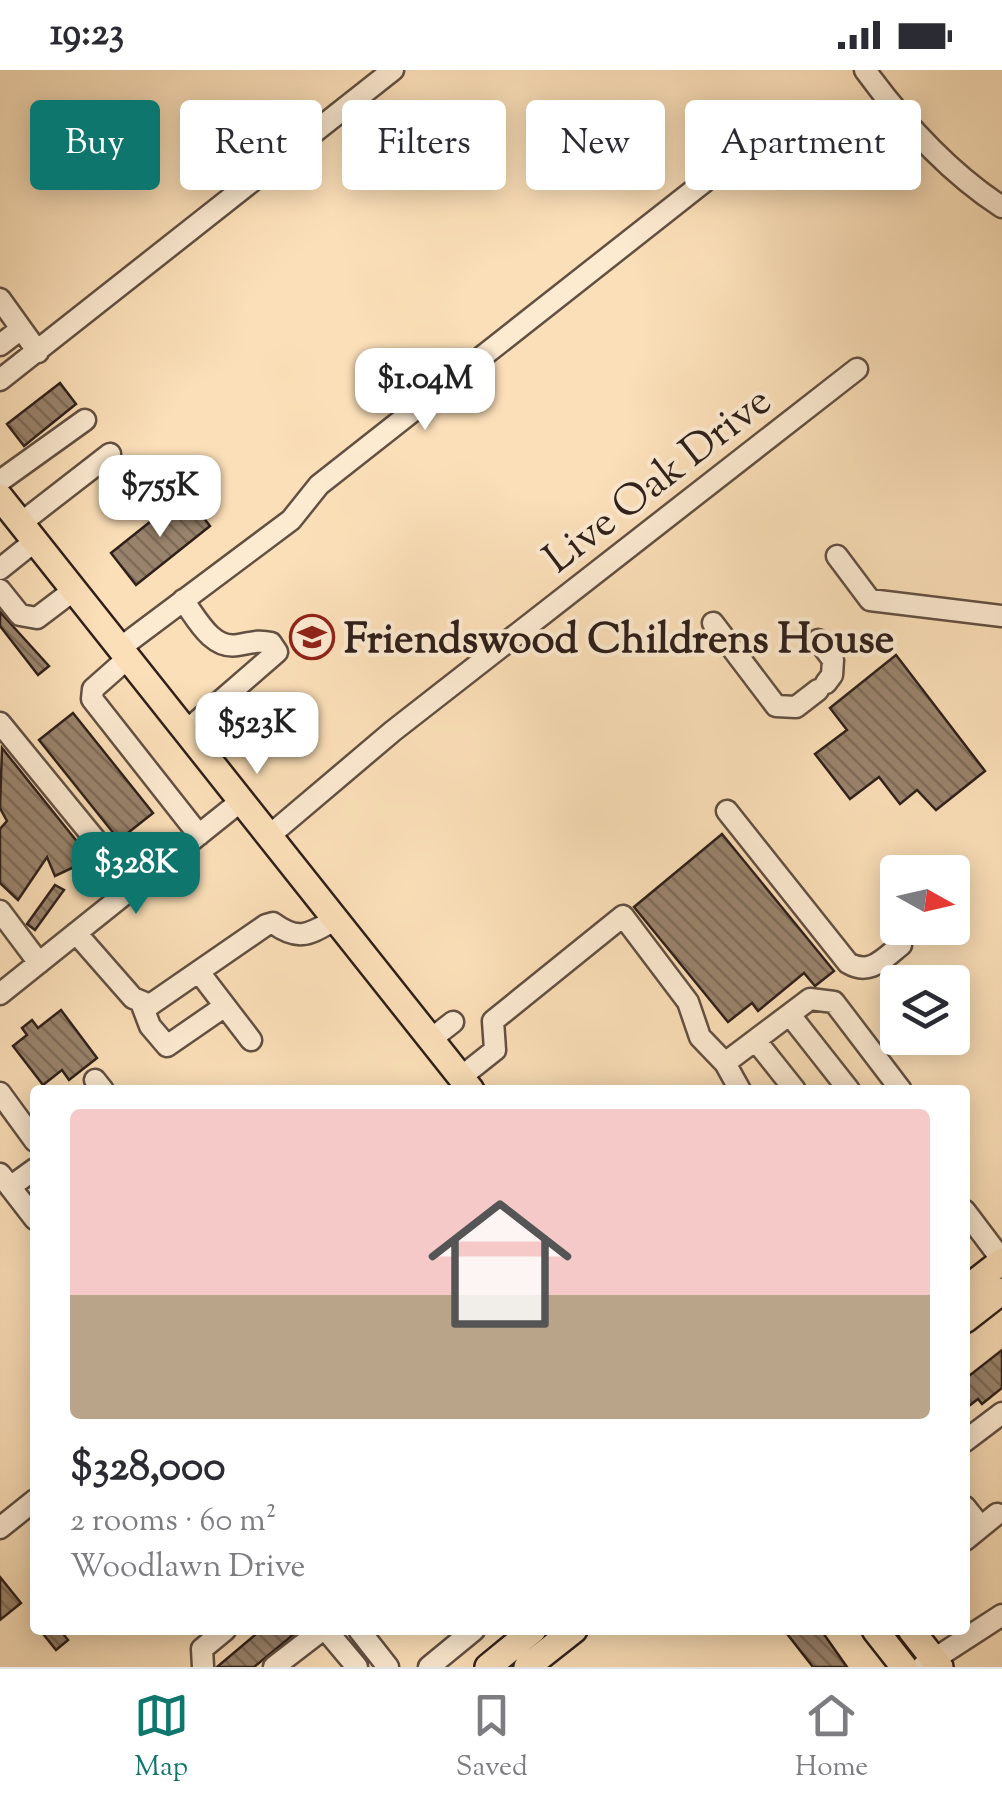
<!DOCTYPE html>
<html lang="en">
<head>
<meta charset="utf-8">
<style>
	body { margin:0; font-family:"Sorts Mill Goudy",serif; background:#f2f2f3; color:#2b2b33; height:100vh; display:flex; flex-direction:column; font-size:38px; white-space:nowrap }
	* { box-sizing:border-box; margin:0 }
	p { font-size:32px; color:#7c7c81 }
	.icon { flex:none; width:55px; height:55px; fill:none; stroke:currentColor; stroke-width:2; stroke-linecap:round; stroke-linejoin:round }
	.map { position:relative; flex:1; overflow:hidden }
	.drawer { position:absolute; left:30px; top:1015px; width:940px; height:550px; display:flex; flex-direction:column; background:#fff; border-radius:10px; box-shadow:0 5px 25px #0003 }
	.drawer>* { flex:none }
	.guide { position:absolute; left:30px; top:30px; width:942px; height:90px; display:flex; gap:20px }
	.needle { width:65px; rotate:98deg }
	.controls { position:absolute; left:880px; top:785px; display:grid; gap:20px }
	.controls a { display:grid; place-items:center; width:90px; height:90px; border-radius:10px; background:#fff; box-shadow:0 5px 25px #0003; font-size:50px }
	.price { position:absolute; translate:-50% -85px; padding:0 22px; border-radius:20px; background:#fff; color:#222; font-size:32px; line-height:65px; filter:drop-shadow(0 2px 5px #0008) }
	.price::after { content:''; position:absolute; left:50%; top:60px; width:30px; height:22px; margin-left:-15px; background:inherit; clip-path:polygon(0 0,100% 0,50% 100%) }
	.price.current { background:#0f766e; color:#fff }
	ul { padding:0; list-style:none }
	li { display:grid; align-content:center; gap:20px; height:530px; padding:0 40px }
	li span { display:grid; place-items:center; height:310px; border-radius:10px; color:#555 }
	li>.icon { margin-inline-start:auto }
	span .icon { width:180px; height:180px; fill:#fffc; stroke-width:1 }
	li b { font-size:42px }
	.pill { padding:0 35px; border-radius:10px; background:#fff; box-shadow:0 5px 25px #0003; font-size:35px; line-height:90px }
	.pill.current { background:#0f766e; color:#fff }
	.status { display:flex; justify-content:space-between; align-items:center; height:70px; padding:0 50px; background:#fff; direction:ltr }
	.status svg { height:28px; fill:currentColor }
	.dock { display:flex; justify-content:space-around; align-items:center; height:140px; border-top:2px solid #e1e1e2; background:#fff; font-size:28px; color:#7c7c81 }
	.dock a { display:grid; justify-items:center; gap:5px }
	.dock .current { color:#0f766e }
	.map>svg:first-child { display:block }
	.building { fill:url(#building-back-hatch); stroke:#2f201a; stroke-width:2.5 }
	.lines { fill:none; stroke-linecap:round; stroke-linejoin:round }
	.minor-casing { stroke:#625042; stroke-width:25 }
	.major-casing { stroke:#2f201a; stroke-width:30 }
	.minor { stroke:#fcead1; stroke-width:20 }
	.major { stroke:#fbdfb8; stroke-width:25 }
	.labels { text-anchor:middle; stroke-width:8; stroke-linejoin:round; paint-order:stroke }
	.street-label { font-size:42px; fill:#2f201a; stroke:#fcead1 }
	.poi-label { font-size:42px; font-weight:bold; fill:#2f201a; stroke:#fcead1; text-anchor:start }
</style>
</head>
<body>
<div class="status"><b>19:23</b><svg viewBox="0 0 49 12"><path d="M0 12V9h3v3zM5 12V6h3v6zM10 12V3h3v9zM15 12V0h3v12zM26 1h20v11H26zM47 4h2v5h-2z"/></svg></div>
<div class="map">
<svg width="1002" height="1597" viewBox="0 0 1002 1597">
	<defs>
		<pattern id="building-back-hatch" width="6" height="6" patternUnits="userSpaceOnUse" patternTransform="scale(2.5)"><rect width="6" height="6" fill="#99836c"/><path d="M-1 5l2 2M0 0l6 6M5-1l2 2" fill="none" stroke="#7d6b58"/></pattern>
	</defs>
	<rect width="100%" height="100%" fill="#fbdfb8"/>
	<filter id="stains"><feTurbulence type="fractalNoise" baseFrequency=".002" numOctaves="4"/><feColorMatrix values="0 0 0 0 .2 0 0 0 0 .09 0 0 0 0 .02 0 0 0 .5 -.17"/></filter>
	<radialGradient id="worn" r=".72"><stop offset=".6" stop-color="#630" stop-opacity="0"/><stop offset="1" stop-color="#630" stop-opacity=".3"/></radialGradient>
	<path class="building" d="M60 313 76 334 24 376 7 354Z
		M185 424 210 456 136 515 111 483Z
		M0 542 49 596 38 605 0 556Z
		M896 585 985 701 936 740 917 720 900 734 879 707 850 729 815 684 847 660 830 638Z
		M73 643 153 743 119 770 39 670Z
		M2 678 91 789 55 806 47 787 18 830 0 813V759L7 751 0 738Z
		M722 764 834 901 815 916 804 903 758 941 752 933 728 952 634 837Z
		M55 815 64 820 35 860 27 854Z
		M61 940 97 988 69 1010 62 1000 43 1015 13 976 27 965 22 958 32 950 38 958Z
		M1002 1280V1318L982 1334 978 1329 965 1339V1309Z
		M0 1507 21 1533 0 1550Z
		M40 1560H60L68 1570 56 1580Z
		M261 1560H299L254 1597H217Z
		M784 1560H821L847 1597H813Z"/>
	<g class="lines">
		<defs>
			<path id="minor" d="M865 0C903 52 948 102 1002 137
				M0 229 38 282
				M0 275 21 259
				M0 310 393 0
				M0 411 85 350
				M21 453 110 384
				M837 486 870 530 1002 546
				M0 499 35 471
				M0 520 20 545 37 548 74 520
				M183 530C197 549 212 580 238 575 250 573 258 570 271 573L277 582 186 661
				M713 553 776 636 796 637 818 620
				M818 570 833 590 832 605 826 613
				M120 578 291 450 319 415 704 112
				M128 588 93 619 92 629 199 765
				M0 653 134 817
				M727 741 848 893C870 906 883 889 901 875
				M269 766 393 661 857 299
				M0 841 39 893
				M76 863 133 928 150 935 266 855 273 853C299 872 309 864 335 850
				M199 902 251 970
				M0 924 241 731
				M142 935 150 956 167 976 225 936
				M790 945 849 1020
				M430 970 453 952
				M756 971 795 1020
				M725 993 810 929 834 932 901 1020
				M461 1007 495 980 493 951 623 846 688 932 700 967 725 993 740 1020
				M95 1010 103 1020
				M0 1023 35 1071
				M0 1104 35 1149
				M10 1117 35 1099
				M965 1141 1002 1190
				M965 1371 1002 1343
				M965 1437 981 1457
				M0 1458 35 1430
				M965 1470 997 1444
				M326 1560 357 1597
				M359 1560 388 1597
				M203 1597 202 1579 225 1560
				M274 1597 322 1560
				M429 1597 474 1560
				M922 1597 1002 1545"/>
			<path id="major" d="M0 427 471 1020
				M965 1220 1002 1191
				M965 1250 1002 1221
				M875 1560 904 1597
				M911 1560 940 1597
				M488 1597 533 1560
				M527 1597 574 1560"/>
		</defs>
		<use href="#minor" class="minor-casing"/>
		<use href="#major" class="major-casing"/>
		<use href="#minor" class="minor"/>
		<use href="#major" class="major"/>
	</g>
	<defs>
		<symbol id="school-ring" viewBox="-11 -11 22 22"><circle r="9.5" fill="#fcead1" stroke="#8f2418" stroke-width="1.5"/><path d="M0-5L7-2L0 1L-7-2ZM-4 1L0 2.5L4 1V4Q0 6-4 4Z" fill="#8f2418"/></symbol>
	</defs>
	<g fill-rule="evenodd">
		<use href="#school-ring" x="287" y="542" width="50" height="50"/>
	</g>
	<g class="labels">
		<g class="street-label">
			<text transform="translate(656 408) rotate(-38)" y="15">Live Oak Drive</text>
		</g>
		<g class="poi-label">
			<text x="344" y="582">Friendswood Childrens House</text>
		</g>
	</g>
	<rect width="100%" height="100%" filter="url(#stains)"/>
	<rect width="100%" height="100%" fill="url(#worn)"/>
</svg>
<div class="controls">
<a><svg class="needle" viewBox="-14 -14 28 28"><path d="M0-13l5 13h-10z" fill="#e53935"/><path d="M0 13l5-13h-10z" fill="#7c7c81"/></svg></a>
<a><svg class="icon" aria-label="layers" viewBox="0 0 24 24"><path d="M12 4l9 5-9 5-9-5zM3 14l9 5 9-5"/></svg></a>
</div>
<b class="price" style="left:425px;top:363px">$1.04M</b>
<b class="price" style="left:160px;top:470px">$755K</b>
<b class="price" style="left:257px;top:707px">$523K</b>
<b class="price current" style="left:136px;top:847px">$328K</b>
<div class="guide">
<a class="pill current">Buy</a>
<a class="pill">Rent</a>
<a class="pill">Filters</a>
<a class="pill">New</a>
<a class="pill">Apartment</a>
</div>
<section class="drawer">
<ul>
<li><span style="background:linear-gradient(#f6c9c9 60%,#b9a48a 0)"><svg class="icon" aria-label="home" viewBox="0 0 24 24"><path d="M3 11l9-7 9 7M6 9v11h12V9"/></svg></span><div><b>$328,000</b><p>2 rooms · 60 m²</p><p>Woodlawn Drive</p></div></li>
</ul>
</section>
</div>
<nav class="dock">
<a class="current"><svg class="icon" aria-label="map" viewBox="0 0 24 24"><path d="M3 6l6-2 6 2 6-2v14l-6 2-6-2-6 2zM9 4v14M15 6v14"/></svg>Map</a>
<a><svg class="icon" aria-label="saved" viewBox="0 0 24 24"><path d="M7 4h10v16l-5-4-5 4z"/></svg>Saved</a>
<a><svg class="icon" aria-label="home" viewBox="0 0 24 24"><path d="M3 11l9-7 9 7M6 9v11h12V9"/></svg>Home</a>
</nav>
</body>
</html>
